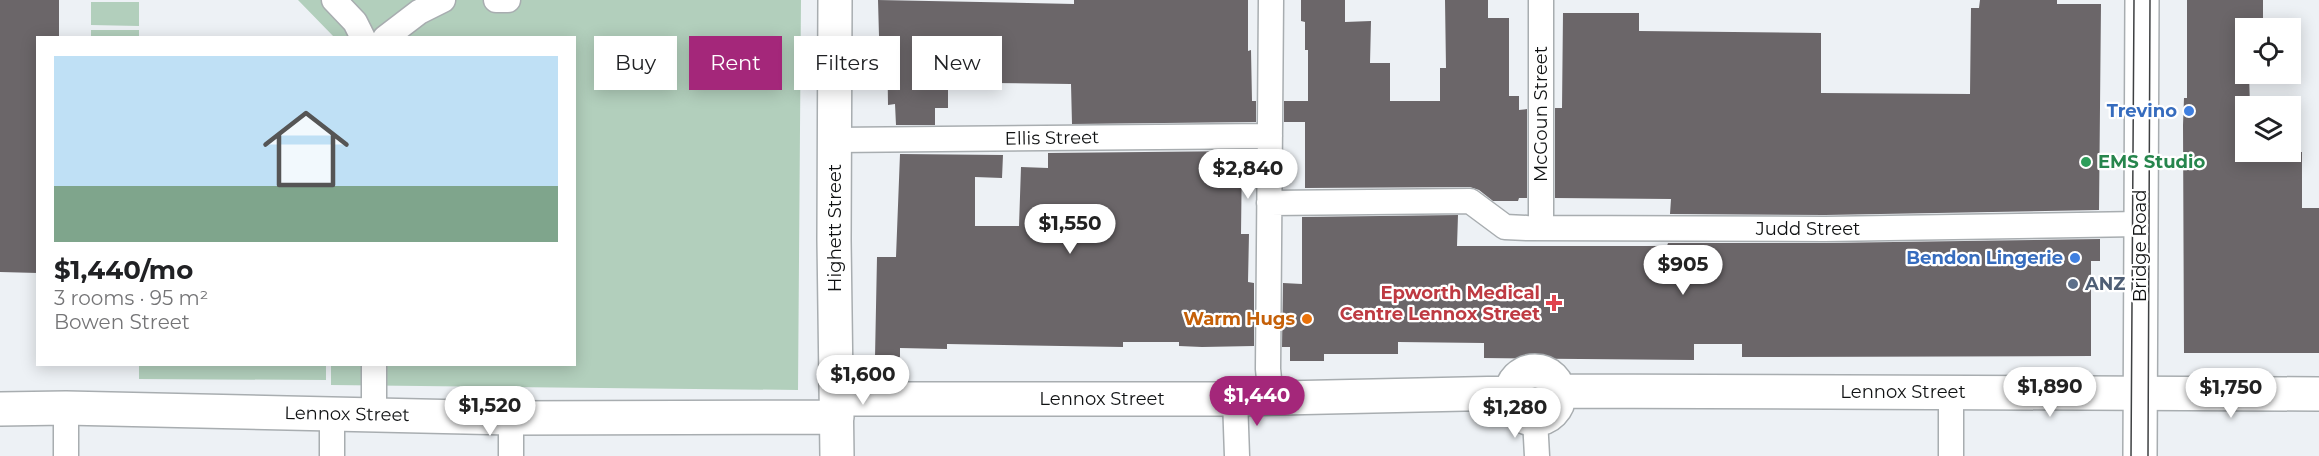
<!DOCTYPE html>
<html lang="en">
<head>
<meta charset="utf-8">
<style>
	body { margin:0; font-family:Montserrat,sans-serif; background:#f2f2f2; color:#202124; height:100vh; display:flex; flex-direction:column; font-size:22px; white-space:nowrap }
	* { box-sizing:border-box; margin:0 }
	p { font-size:20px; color:#757577 }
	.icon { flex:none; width:33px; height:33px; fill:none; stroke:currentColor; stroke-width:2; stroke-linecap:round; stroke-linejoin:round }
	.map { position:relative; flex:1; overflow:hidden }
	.sheet { position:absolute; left:36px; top:36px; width:540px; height:330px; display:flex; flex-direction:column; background:#fff; border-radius:0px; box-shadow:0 3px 15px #0003 }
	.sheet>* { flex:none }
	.banner { position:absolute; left:594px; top:36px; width:570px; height:54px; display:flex; gap:12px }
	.controls { position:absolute; left:2235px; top:18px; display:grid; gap:12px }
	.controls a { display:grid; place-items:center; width:66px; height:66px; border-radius:0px; background:#fff; box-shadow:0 3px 15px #0003; font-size:30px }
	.price { position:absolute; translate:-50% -51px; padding:0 14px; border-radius:21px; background:#fff; color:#222; font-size:20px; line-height:39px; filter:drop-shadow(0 2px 3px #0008) }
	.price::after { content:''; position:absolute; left:50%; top:36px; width:18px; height:14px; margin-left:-9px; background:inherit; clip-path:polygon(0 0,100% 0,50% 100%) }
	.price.selected { background:#a4277a; color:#fff }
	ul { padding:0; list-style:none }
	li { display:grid; align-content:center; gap:12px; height:318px; padding:0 18px }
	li+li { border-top:2px solid #e0e0e0 }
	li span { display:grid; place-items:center; height:186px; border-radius:0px; color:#555 }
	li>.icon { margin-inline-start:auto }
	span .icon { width:108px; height:108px; fill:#fffc; stroke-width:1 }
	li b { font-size:26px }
	.chip { padding:0 21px; border-radius:0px; background:#fff; box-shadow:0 3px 15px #0003; font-size:21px; line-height:54px }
	.chip.selected { background:#a4277a; color:#fff }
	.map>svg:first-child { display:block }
	.green { fill:#b2cfbc }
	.building { fill:#6b6669 }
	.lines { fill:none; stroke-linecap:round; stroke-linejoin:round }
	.street-casing { stroke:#a8adb0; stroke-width:27 }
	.secondary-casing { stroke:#a8adb0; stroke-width:36 }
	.primary-casing { stroke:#a8adb0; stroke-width:36 }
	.street { stroke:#fff; stroke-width:24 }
	.secondary { stroke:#fff; stroke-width:33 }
	.primary { stroke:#fff; stroke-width:33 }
	.tram { stroke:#3e4042; stroke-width:1.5 }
	.shop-dot { fill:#3f7fe0; stroke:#fff; stroke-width:2 }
	.leisure-dot { fill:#2e9e5b; stroke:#fff; stroke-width:2 }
	.service-dot { fill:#5c6f8a; stroke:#fff; stroke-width:2 }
	.health-dot { fill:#e0444e; stroke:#fff; stroke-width:2 }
	.food-dot { fill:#e8710a; stroke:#fff; stroke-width:2 }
	.labels { text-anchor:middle; stroke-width:4.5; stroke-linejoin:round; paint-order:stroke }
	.shop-label { font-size:18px; font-weight:bold; fill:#366cbe; stroke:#fff; text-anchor:end }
	.street-label { font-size:18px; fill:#0f1112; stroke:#fff }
	.leisure-label { font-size:18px; font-weight:bold; fill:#27864d; stroke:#fff; text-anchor:start }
	.service-label { font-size:18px; font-weight:bold; fill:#4e5e75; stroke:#fff; text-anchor:start }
	.health-label { font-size:18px; font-weight:bold; fill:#be3a42; stroke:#fff; text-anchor:end }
	.food-label { font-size:18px; font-weight:bold; fill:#c56008; stroke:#fff; text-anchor:end }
</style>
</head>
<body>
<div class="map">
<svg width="2319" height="456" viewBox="0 0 2319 456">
	<rect width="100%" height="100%" fill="#edf1f5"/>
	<path class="green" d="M298 0H801L798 390 331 385V365L574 364V38L334 37Z
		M91 2H139V26L91 25Z
		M91 30H139V37H91Z
		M139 365H326V380L139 379Z"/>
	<path class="building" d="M0 0H59V38H38V273L0 272Z
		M878 0 1074 4V0H1248V51L1251 50 1252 101H1256V122L1072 124 1071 84 993 83 994 71H948V108H935V125H896L895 104 888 105 887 36H879Z
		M1301 0H1345V22L1371 21 1370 63H1390V101H1440V68H1446L1445 0H1488V18H1509V96H1519V110L1527 109V198H1519L1518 201H1493L1479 190 1470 187 1305 188V122H1284V101H1308V50H1305V22L1301 21Z
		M1980 0H2057V4H2101L2099 210 1825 215 1670 214 1671 199 1555 198V108H1562L1563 13H1639V31L1821 33V93L1970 94 1971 8H1979Z
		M2187 0H2263V28H2246V74H2249L2250 106H2246V152H2302V208H2319V353H2184L2183 125 2184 98H2187Z
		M1242 151 1241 234H1249L1248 282 1254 283V346L1202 347 1179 346V342H1123V347L947 344V349L900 348V357H875L877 257H896L900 154 1003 155 1002 178 975 177V226H1019L1021 167 1048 168V153Z
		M1458 215 1457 246H1667L1668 243H1825L2100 239V261H2091V356L1742 357V344H1694V360L1484 358V343L1398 342V354H1324V361H1290V347H1282L1283 283 1302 284V217Z"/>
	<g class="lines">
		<defs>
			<path id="street" d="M334 0 355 22 363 38
				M496 0H508
				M1541 0V228
				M385 38 419 12 443 0
				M835 140 1270 136
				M1269 203 1470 201 1505 227 1527 228 1825 229 2140 224
				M1235 399 1237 456
				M1271 399 1268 369 1271 0
				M374 415V364
				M1535 419 1537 456
				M66 456V408
				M332 456V414
				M511 456V418
				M1951 456V392"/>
			<path id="secondary" d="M835 0 834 240 837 456
				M1511 395a24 24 0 1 1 48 0a24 24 0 1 1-48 0Z
				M1559 391 2319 394
				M837 399H1235L1511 393
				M0 409 66 408 511 418 837 417"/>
			<path id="primary" d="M2140 456 2142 0"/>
		</defs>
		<use href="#street" class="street-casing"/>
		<use href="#secondary" class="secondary-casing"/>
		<use href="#primary" class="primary-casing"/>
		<use href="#street" class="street"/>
		<use href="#secondary" class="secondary"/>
		<use href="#primary" class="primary"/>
		<path class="tram" d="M2131 456 2134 0
			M2148 456 2150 0"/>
	</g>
	<g class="shop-dot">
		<circle cx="2189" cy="111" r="6"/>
		<circle cx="2075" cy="258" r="6"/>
	</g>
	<circle class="leisure-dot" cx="2086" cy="162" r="6"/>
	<circle class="service-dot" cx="2073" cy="284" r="6"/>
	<path class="health-dot" d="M1551 294h6v6h6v6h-6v6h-6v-6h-6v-6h6z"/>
	<circle class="food-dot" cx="1307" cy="319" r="6"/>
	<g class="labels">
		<g class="shop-label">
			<text x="2177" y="117">Trevino</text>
			<text x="2063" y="264">Bendon Lingerie</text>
		</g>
		<g class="street-label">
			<text transform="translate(1541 114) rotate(-90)" y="6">McGoun Street</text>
			<text transform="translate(1052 138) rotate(-1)" y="6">Ellis Street</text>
			<text transform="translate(835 228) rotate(-90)" y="6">Highett Street</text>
			<text x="1808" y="235">Judd Street</text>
			<text transform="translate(2140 246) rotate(-90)" y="6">Bridge Road</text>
			<text x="1903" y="398">Lennox Street</text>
			<text x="1102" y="405">Lennox Street</text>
			<text transform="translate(347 414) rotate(1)" y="6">Lennox Street</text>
		</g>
		<g class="leisure-label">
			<text x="2098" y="168">EMS Studio</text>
		</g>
		<g class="service-label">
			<text x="2085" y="290">ANZ</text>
		</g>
		<g class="health-label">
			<text x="1540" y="299">Epworth Medical<tspan x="1540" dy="21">Centre Lennox Street</tspan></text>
		</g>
		<g class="food-label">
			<text x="1295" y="325">Warm Hugs</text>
		</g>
	</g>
</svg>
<div class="controls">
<a><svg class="icon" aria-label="locate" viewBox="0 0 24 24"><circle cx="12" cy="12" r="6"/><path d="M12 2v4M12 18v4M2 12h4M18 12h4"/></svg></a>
<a><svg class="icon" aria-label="layers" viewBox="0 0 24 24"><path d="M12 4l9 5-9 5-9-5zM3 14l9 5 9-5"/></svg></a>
</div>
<b class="price" style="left:1248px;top:200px">$2,840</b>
<b class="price" style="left:1070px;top:255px">$1,550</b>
<b class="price" style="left:1683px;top:296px">$905</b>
<b class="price" style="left:863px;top:406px">$1,600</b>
<b class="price" style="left:2050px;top:418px">$1,890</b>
<b class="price" style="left:2231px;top:419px">$1,750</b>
<b class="price selected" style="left:1257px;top:427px">$1,440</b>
<b class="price" style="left:490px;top:437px">$1,520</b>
<b class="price" style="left:1515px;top:439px">$1,280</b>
<div class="banner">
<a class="chip">Buy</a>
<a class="chip selected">Rent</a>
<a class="chip">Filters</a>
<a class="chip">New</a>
</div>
<section class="sheet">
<ul>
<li><span style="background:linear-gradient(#bfe0f5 70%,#7fa58c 0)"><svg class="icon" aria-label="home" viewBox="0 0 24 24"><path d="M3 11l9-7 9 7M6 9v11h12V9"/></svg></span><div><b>$1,440/mo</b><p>3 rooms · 95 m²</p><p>Bowen Street</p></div></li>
</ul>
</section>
</div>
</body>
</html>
